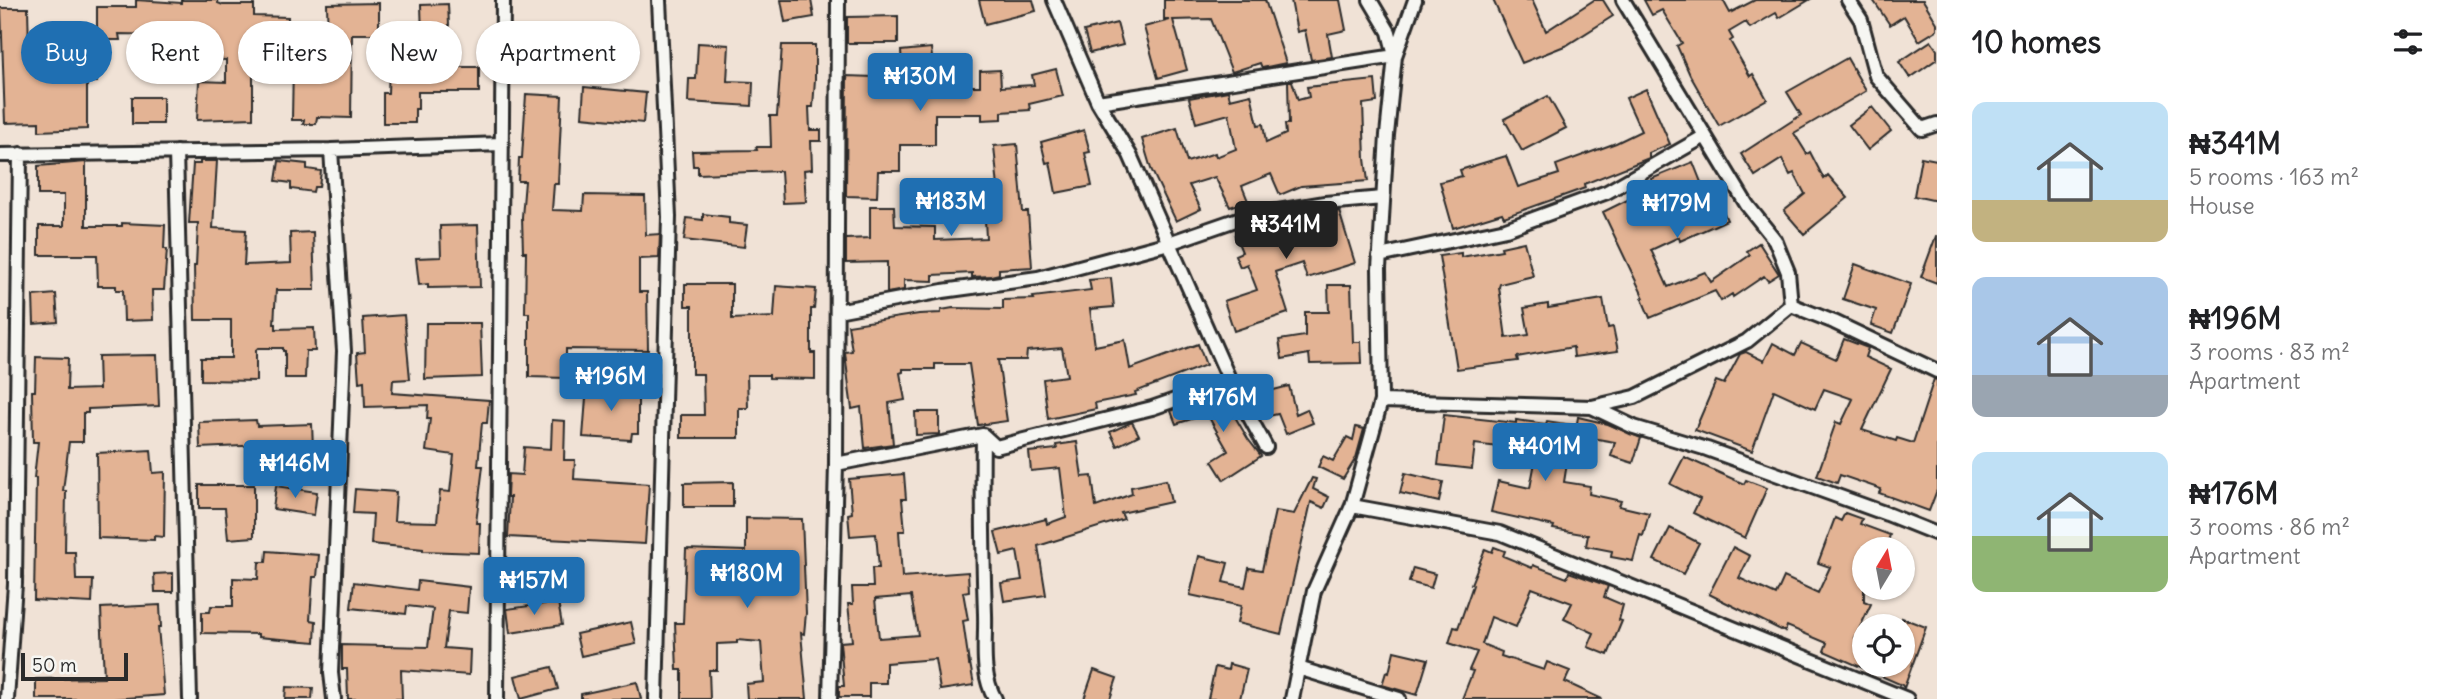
<!DOCTYPE html>
<html lang="en">
<head>
<meta charset="utf-8">
<style>
	body { margin:0; font-family:Delius,sans-serif; background:#f2f2f2; color:#202124; height:100vh; display:flex; flex-direction:column; font-size:26px; white-space:nowrap }
	* { box-sizing:border-box; margin:0 }
	p { font-size:23px; color:#757577 }
	.icon { flex:none; width:38px; height:38px; fill:none; stroke:currentColor; stroke-width:2; stroke-linecap:round; stroke-linejoin:round }
	.map { position:relative; flex:1; overflow:hidden }
	.details { display:flex; flex-direction:column; background:#fff; width:525px }
	.details>* { flex:none }
	.banner { position:absolute; left:21px; top:21px; width:665px; height:63px; display:flex; gap:14px }
	.needle { width:46px; rotate:10deg }
	.tools { position:absolute; left:1852px; top:537px; display:grid; gap:14px }
	.tools a { display:grid; place-items:center; width:63px; height:63px; border-radius:50%; background:#fff; box-shadow:0 2px 5px #0004; font-size:35px }
	.scale { position:absolute; left:21px; bottom:18px; width:107px; box-sizing:border-box; padding-left:7px; border:4px solid #2b2b2b; border-top:0; font-size:19px; line-height:24px; white-space:nowrap; color:#2b2b2b; -webkit-text-stroke:5px #f6f6f2; paint-order:stroke }
	.price { position:absolute; translate:-50% -60px; padding:0 16px; border-radius:7px; background:#1f6fb2; color:#fff; font-size:23px; line-height:46px; filter:drop-shadow(0 2px 4px #0008) }
	.price::after { content:''; position:absolute; left:50%; top:42px; width:21px; height:16px; margin-left:-10px; background:inherit; clip-path:polygon(0 0,100% 0,50% 100%) }
	.price.on { background:#222; color:#fff }
	ul { padding:0; list-style:none }
	li { display:flex; align-items:center; gap:21px; height:175px; padding:0 35px }
	li span { display:grid; place-items:center; flex:none; width:196px; height:140px; border-radius:14px; color:#555 }
	li>.icon { margin-inline-start:auto }
	span .icon { width:84px; height:84px; fill:#fffc; stroke-width:1 }
	li b { font-size:30px }
	h2 { display:flex; justify-content:space-between; align-items:center; height:84px; padding:0 35px; font-size:30px }
	.tag { padding:0 24px; border-radius:32px; background:#fff; box-shadow:0 2px 5px #0004; font-size:24px; line-height:63px }
	.tag.on { background:#1f6fb2; color:#fff }
	main { display:flex; flex:1; min-height:0 }
	.map>svg:first-child { display:block }
	.building { fill:#e3b394; stroke:#2b2b2b; stroke-width:2; fill-rule:evenodd }
	.lines { fill:none; stroke-linecap:round; stroke-linejoin:round }
	.street-casing { stroke:#2b2b2b; stroke-width:18 }
	.street { stroke:#f6f6f2; stroke-width:12 }
</style>
</head>
<body>
<main>
<div class="map">
<svg width="1937" height="699" viewBox="0 0 1937 699">
	<rect width="100%" height="100%" fill="#f0e2d6"/>
	<filter id="ink" filterUnits="userSpaceOnUse"><feTurbulence type="fractalNoise" baseFrequency=".0143" numOctaves="2"/><feDisplacementMap in="SourceGraphic" scale="14" xChannelSelector="R" yChannelSelector="G"/><feConvolveMatrix kernelMatrix="1 2 1 2 8 2 1 2 1" color-interpolation-filters="sRGB"/></filter>
	<g filter="url(#ink)">
		<path class="building" d="M136 0 181 3V0H218V3L223 5H254V16L288 17 287 41H328L327 4 379 3V34H352L351 118 317 117 316 124H303L304 120H292L293 63 253 62V118L197 120 199 81 226 82V60L167 57V35L119 34 120 40H97V7H136Z
			M781 0H811L814 17 785 22Z
			M979 0H1033L1036 11 985 24Z
			M1164 0H1265L1286 63 1262 68 1260 63 1232 72 1211 19 1173 20 1187 70 1158 78 1144 27 1170 20H1164Z
			M1291 0H1340L1346 30 1328 34 1332 57 1311 60 1305 30 1297 32Z
			M1493 0H1532L1546 31 1594 0H1603L1613 16 1567 45 1522 63Z
			M1644 0H1723L1730 13 1755 0H1809L1779 18 1776 13 1750 28 1746 22 1729 32 1733 39 1730 41 1739 57 1750 76 1753 74 1767 99 1719 126 1690 75 1677 46 1682 43 1662 10 1652 15Z
			M1873 0H1923L1937 23V30L1919 41 1904 16 1890 25Z
			M448 4 451 67H479V92H418V109H415V123H383V93H388L389 67 423 66 421 5Z
			M1 8H28L29 48 80 49V41H95L97 82H87V129L39 131V122L5 123Z
			M898 16V43H847V17Z
			M1117 23 1123 45 1090 53 1084 31Z
			M525 29 578 30 577 57 524 56Z
			M1931 41 1937 50V59L1910 78 1899 62Z
			M698 43 729 45 727 81 753 82 752 106 688 102 689 79H696Z
			M782 45H815V79L813 107H809L810 130H821V141H811L812 169 804 170 806 202 783 203 781 171 698 174V166H693L692 151 757 150 756 147H771L770 116H777Z
			M931 48 935 86H980V71L1000 70 1001 87 1034 85 1032 75 1056 69 1063 96 1029 104 1030 110 1002 112V119L982 120V114H935V145H900V171H878L877 197 846 196 847 76 903 78 901 51Z
			M1847 58 1866 91 1794 133 1807 154 1810 152 1824 179 1828 175 1848 198 1804 234 1784 211 1805 194 1794 173 1790 175 1782 159 1755 176 1741 154 1801 115 1787 92Z
			M1375 80 1377 102 1363 104 1365 159 1368 181 1301 186 1280 195 1271 174 1242 186 1248 201 1230 207 1215 177 1189 185 1201 209 1176 221 1151 169 1142 139 1177 128 1187 162 1215 153 1216 157 1236 149 1229 114 1196 123 1189 98 1228 91 1230 99 1251 94 1258 125 1263 124 1266 143 1286 134 1285 124H1289L1288 81H1292L1298 100 1309 97 1307 87Z
			M584 87 646 93 643 123 582 117Z
			M1646 89 1670 144 1649 153V158L1584 184 1585 188 1504 217 1502 213 1453 228 1440 182 1462 176 1460 170 1506 156 1518 187 1559 174 1556 165 1616 143 1641 131 1626 98Z
			M526 94 562 96 558 184H554L552 210 583 211 584 195 645 196 646 235 660 234 659 258 639 259V292H647L648 350 566 349V378L529 377V313H525L526 252H523L522 217 525 181H518L519 158H522Z
			M1548 96 1566 128 1522 151 1504 119Z
			M132 97H163V124H132Z
			M1872 107 1891 131 1868 150 1849 125Z
			M1084 130 1090 152 1085 153 1092 186 1056 193 1050 162 1046 163 1041 142Z
			M1017 144 1023 212H1028L1032 267 999 269V274L991 276 972 277V273L933 275V281L904 280V290L887 293V262L846 263V239L870 238V206H894L895 226 935 227V240L986 238 985 220 1001 219 994 146Z
			M1921 157 1937 160V201L1914 196Z
			M200 161H217L213 228 246 230 244 265 291 263 290 233 313 232 315 290H276L274 324H276V329L314 328 315 351H306L305 378H285V351H283V348H258L256 350V381L201 380V358H231V320H195L194 266H196L198 223H189L193 164H200Z
			M279 161 307 164V169L321 171 319 187H314L313 192 291 189V183L276 181Z
			M86 162V226H122V223L165 225 164 249H167L164 290H152L153 320 124 321 123 290H116V286H98L97 255H39V226H64V195H38V166Z
			M1693 162 1708 200 1717 197 1727 220 1680 241 1679 237 1651 250 1668 287 1705 272 1711 282 1750 255 1747 251 1759 243 1779 274 1768 281 1764 276 1733 297 1732 294 1721 301 1715 291 1650 318 1642 299 1644 298 1603 212 1654 187 1651 179Z
			M1339 211 1355 263 1307 278 1302 263 1275 272 1288 313 1234 331 1224 301 1257 290 1247 264 1240 267 1235 255 1242 252 1235 235 1284 219 1285 221 1302 216Z
			M703 214 729 217V223L747 225 744 247 684 240 687 218 703 220Z
			M478 225 480 287 428 288V284L419 285 416 258 441 257 440 226Z
			M1936 236H1937V283L1921 277Z
			M1524 242 1533 276 1500 284 1499 287 1506 338 1529 335 1524 308 1548 304V308L1603 299 1608 328 1613 327 1618 351 1574 357 1573 347 1517 357 1518 361 1457 369 1439 256 1461 253V257L1502 250 1501 247Z
			M1855 264 1911 284 1893 333 1871 325 1876 310 1843 299Z
			M1111 278 1114 307 1090 309 1095 346 1125 340 1130 369 1198 344 1206 365 1135 392 1136 395 1095 403 1096 409 1048 419 1043 379 1067 376 1062 348 1027 351 1026 360H998L1007 421 978 425 969 364H935V369H903V372L900 373 905 400 889 403 893 444 865 448 861 407 852 409 849 387 845 352 852 351 848 325 919 314 941 313V310L953 308 1003 309V300L1034 299 1033 297 1091 290 1089 280Z
			M685 284H732V319L774 317 776 286 816 289 814 309H811V353H815V379L769 378V375H747L748 408H739V438H681V415H704L703 374H692V306H685Z
			M1328 285H1351L1353 342H1361L1362 363 1310 364 1309 354 1282 359 1279 340 1305 336V312H1329Z
			M56 294 58 322 34 324 33 296Z
			M404 315 410 379 393 380 392 393 489 400 487 423H482L478 466H483L476 523H480L479 553 423 551V549L371 544 373 514 353 513 355 489 396 492 394 521 437 522 440 491 450 492 454 455 426 451 430 419H427L428 405 365 407 364 381 359 382 357 353 365 352 363 318Z
			M426 323H480L482 377 425 379Z
			M1844 339 1868 348 1865 357 1891 369 1862 430 1896 441 1897 438 1913 443 1934 379 1937 380V490L1929 511 1879 493 1881 489 1840 475 1837 483 1817 476 1836 422 1841 424 1853 399 1824 389 1815 409 1774 390 1752 451 1695 430 1716 381 1724 384 1740 354 1746 352 1764 361 1773 343 1795 355 1801 343 1836 359Z
			M157 355 159 406 88 409V413H83V442H69L63 491H66L65 552H75L76 580H93L92 603 34 600 36 478H34L38 442H33L32 391H35L36 357 68 358 67 390 99 389 98 356Z
			M587 385 638 389V433H632L631 440 583 437Z
			M1289 386 1296 414 1307 409 1313 423 1286 434 1278 414 1264 417 1258 394Z
			M1221 393 1248 439 1261 456 1224 480 1212 461 1228 451 1207 414 1176 424 1171 411 1189 404 1191 410Z
			M915 412H939V434L916 435Z
			M1444 415 1516 423V420L1546 424 1547 421 1573 425 1564 482 1590 486 1589 494 1621 501 1619 506 1649 513 1643 536 1640 535 1633 561 1611 557 1612 551 1586 546 1588 535 1553 529 1554 526 1491 512 1498 481 1530 488 1537 452 1475 444 1472 469 1438 465Z
			M1578 417 1608 424 1641 438 1633 463 1611 456 1615 442 1575 435Z
			M256 420 257 426 312 424 313 447 265 448V445L200 448 199 422Z
			M552 420 565 421 564 460H575L574 479 649 484 645 544 508 537 510 497H507L508 474 522 475 524 447 551 449Z
			M1132 422 1139 435 1117 446 1110 432Z
			M1356 427 1364 429 1356 458 1343 479 1318 467 1323 456 1333 461 1347 437 1353 440Z
			M1077 442 1082 477 1092 476 1096 507 1132 494 1131 487 1166 480 1171 502 1121 513 1124 519 1038 546 1046 595 1004 601 1001 583 1022 580 1017 551 1001 555 995 532 1046 519 1047 524 1066 517 1060 468 1031 471 1029 452 1057 449 1056 445Z
			M151 450 153 473 165 472 164 537 154 536V540L98 538 97 453Z
			M1684 457 1744 484 1746 480 1767 488 1745 538 1693 513 1700 499 1670 484Z
			M1405 473 1443 482 1439 502 1400 493Z
			M904 474 906 499H902L905 531H899L902 577 968 572 969 591 963 592 968 620 963 621 969 664 970 663 974 685 940 690 935 659 886 663V683H869V697H839V686H844L840 642 852 641 848 604H853L852 587H873L872 568H879L876 534 850 536 848 514 852 513 849 479ZM911 596 918 635 879 638 875 599Z
			M1312 478 1316 479 1313 489 1329 497 1324 508 1311 502 1281 634 1237 623 1241 606 1190 595 1199 556 1228 563 1223 582 1245 587 1249 568 1262 570 1275 511 1294 514Z
			M733 482V507H684V483Z
			M199 485H254V537L228 539 225 508H199Z
			M276 486 317 492 314 515 273 509Z
			M1845 513 1862 519 1860 524 1890 535 1885 550H1864V601L1871 604 1855 638 1864 641V665H1902V618L1926 627 1904 688 1902 685 1824 651 1827 643 1787 626 1785 632 1709 594 1733 547 1750 556 1739 578 1776 595 1784 577 1818 593 1830 567 1818 563 1835 518 1841 521Z
			M746 518 802 519 806 613 804 634 801 633 807 699H747L746 684 764 682 761 642 737 640V643L717 644V670H709L710 699H682V670H677L675 623H683L686 549 746 551Z
			M1670 528 1699 543 1683 574 1654 560Z
			M1494 547 1505 551 1503 556 1532 568 1533 565 1567 578 1569 572 1608 586 1604 597 1623 605 1619 620 1622 621 1608 655 1588 647 1594 633 1564 619 1572 603 1532 588 1516 627 1491 617 1482 644 1502 652 1501 656 1544 670 1547 662 1570 671 1565 682 1602 699H1462L1473 671 1469 670 1477 652 1449 643 1454 627 1458 628 1473 585 1471 584 1485 549 1492 552Z
			M267 551 319 555 317 577H313L310 620 316 621 315 642 258 637V634L202 633V612H210L211 606H233V578L258 579 259 562H266Z
			M1413 568 1435 574 1431 588 1409 582Z
			M173 573V592H155L154 574Z
			M418 581 469 587 467 613 449 611 444 648 470 650 469 675 401 670 402 699H348L347 669H342V645L428 647 433 609 407 606 406 614 351 608 354 582 417 590Z
			M558 602 562 625 510 633 507 609Z
			M160 605 161 627H158L164 695 113 699H36V679L104 678 101 608Z
			M631 622 636 644 581 656 576 634Z
			M1394 651 1428 659 1417 695 1382 685 1386 672 1389 673Z
			M1229 664 1247 669 1240 699H1208L1215 667 1228 670Z
			M552 667 558 689 521 699 515 676Z
			M1094 670 1117 678 1110 699H1084Z
			M637 682 641 699H581V694Z
			M286 687 313 688 312 699H285Z"/>
		<g class="lines">
			<defs>
				<path id="street" d="M1054 0 1098 102 1130 155 1230 381 1266 447
					M1623 0 1747 205 1775 240 1788 272 1791 305 1834 322 1937 371
					M1848 0 1861 20 1876 76 1922 129 1937 124
					M1098 102 1395 56 1389 32 1370 0
					M331 150 344 351 331 673 334 699
					M176 152 190 699
					M0 155 331 150 501 144
					M1379 256 1506 229 1607 192 1705 136
					M837 311 943 291 1038 278 1169 243 1247 216 1325 203 1383 198
					M1381 401 1592 407 1635 397 1747 341 1791 305
					M1592 407 1634 427 1707 449 1887 514 1937 534
					M983 435C982 495 983 554 985 614 986 644 980 672 995 699
					M836 464 983 435 996 447 1152 408 1230 381
					M1352 506 1500 533 1907 699
					M1298 668 1399 699
					M7 699 15 584 20 154
					M497 699 503 0
					M656 699 669 217 659 0
					M830 699 836 464 838 0
					M1292 699 1314 591 1352 506 1381 401 1379 269 1387 135 1395 56 1415 0"/>
			</defs>
			<use href="#street" class="street-casing"/>
			<use href="#street" class="street"/>
		</g>
	</g>
</svg>
<div class="tools">
<a><svg class="needle" viewBox="-14 -14 28 28"><path d="M0-13l5 13h-10z" fill="#e53935"/><path d="M0 13l5-13h-10z" fill="#757577"/></svg></a>
<a><svg class="icon" aria-label="locate" viewBox="0 0 24 24"><circle cx="12" cy="12" r="6"/><path d="M12 2v4M12 18v4M2 12h4M18 12h4"/></svg></a>
</div>
<div class="scale">50 m</div>
<b class="price" style="left:920px;top:113px">₦130M</b>
<b class="price" style="left:951px;top:238px">₦183M</b>
<b class="price" style="left:1677px;top:240px">₦179M</b>
<b class="price on" style="left:1286px;top:261px">₦341M</b>
<b class="price" style="left:611px;top:413px">₦196M</b>
<b class="price" style="left:1223px;top:434px">₦176M</b>
<b class="price" style="left:1545px;top:483px">₦401M</b>
<b class="price" style="left:295px;top:500px">₦146M</b>
<b class="price" style="left:747px;top:610px">₦180M</b>
<b class="price" style="left:534px;top:617px">₦157M</b>
<div class="banner">
<a class="tag on">Buy</a>
<a class="tag">Rent</a>
<a class="tag">Filters</a>
<a class="tag">New</a>
<a class="tag">Apartment</a>
</div>
</div>
<section class="details">
<h2>10 homes<svg class="icon" aria-label="filters" viewBox="0 0 24 24"><path d="M4 7h16M4 17h16"/><circle cx="9" cy="7" r="2"/><circle cx="15" cy="17" r="2"/></svg></h2>
<ul>
<li><span style="background:linear-gradient(#bfe0f5 70%,#c2b280 0)"><svg class="icon" aria-label="home" viewBox="0 0 24 24"><path d="M3 11l9-7 9 7M6 9v11h12V9"/></svg></span><div><b>₦341M</b><p>5 rooms · 163 m²</p><p>House</p></div></li>
<li><span style="background:linear-gradient(#a9c7e8 70%,#9aa5b1 0)"><svg class="icon" aria-label="home" viewBox="0 0 24 24"><path d="M3 11l9-7 9 7M6 9v11h12V9"/></svg></span><div><b>₦196M</b><p>3 rooms · 83 m²</p><p>Apartment</p></div></li>
<li><span style="background:linear-gradient(#bfe0f5 60%,#8fb573 0)"><svg class="icon" aria-label="home" viewBox="0 0 24 24"><path d="M3 11l9-7 9 7M6 9v11h12V9"/></svg></span><div><b>₦176M</b><p>3 rooms · 86 m²</p><p>Apartment</p></div></li>
</ul>
</section>
</main>
</body>
</html>
